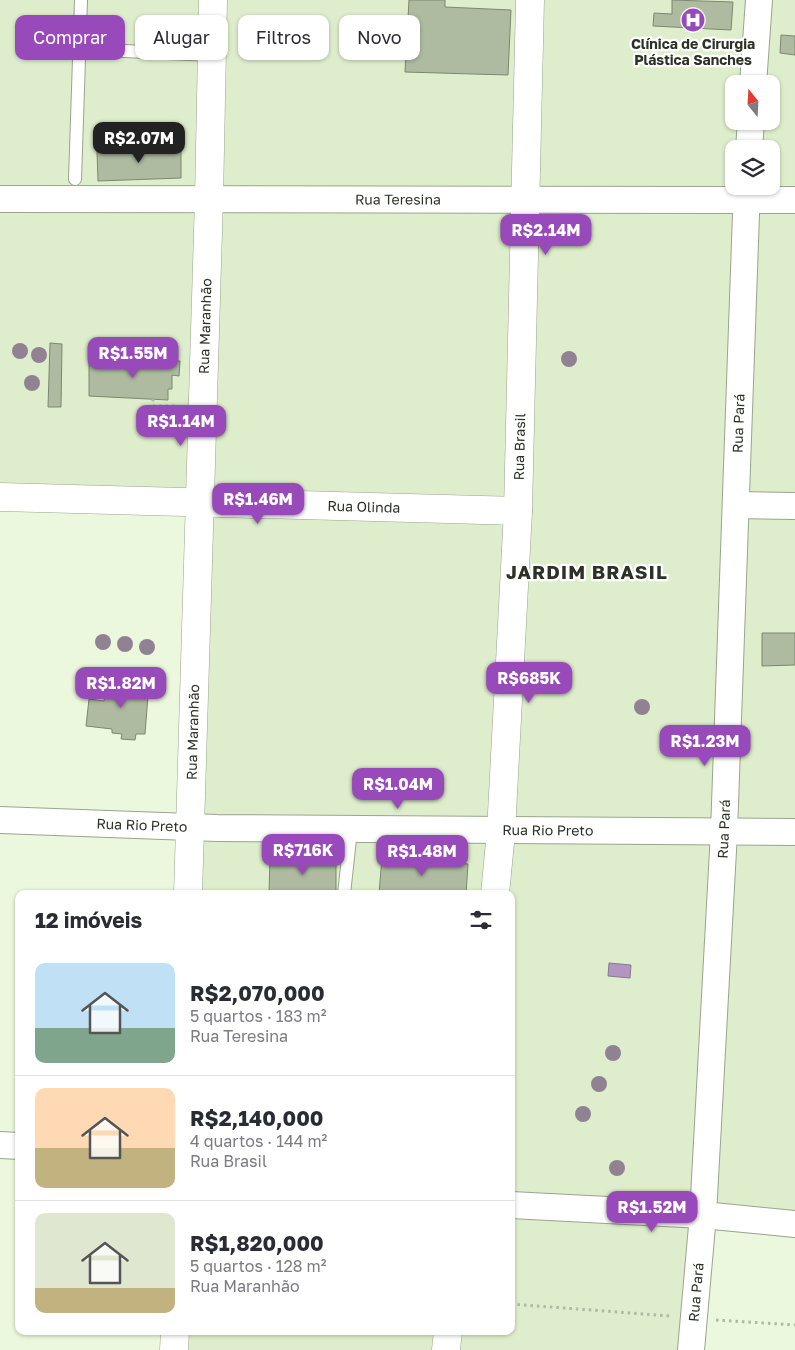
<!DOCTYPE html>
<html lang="pt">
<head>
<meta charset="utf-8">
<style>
	body { margin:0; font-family:"Golos Text",sans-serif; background:#f7f7f7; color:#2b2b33; height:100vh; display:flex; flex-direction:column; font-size:19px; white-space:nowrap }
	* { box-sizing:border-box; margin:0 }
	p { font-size:16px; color:#7c7c81 }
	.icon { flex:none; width:28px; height:28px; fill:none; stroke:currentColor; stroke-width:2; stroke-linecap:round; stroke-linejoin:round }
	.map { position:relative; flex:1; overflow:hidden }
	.drawer { position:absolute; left:15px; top:890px; width:500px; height:445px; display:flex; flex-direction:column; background:#fff; border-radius:10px; box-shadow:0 1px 4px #0004 }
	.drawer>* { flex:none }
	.banner { position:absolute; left:15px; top:15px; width:500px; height:45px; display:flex; gap:10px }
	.needle { width:32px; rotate:342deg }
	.controls { position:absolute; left:725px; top:75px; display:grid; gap:10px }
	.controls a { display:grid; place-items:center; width:55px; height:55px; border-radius:10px; background:#fff; box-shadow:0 1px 4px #0004; font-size:25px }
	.price { position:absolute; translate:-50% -42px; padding:0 11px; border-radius:10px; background:#994aba; color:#fff; font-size:16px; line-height:32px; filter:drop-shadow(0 1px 2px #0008) }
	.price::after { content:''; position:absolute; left:50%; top:30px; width:15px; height:11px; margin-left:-8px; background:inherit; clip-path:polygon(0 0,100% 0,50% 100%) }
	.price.active { background:#222; color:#fff }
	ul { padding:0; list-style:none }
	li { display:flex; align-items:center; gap:15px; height:125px; padding:0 20px }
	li+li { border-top:1px solid #e1e1e2 }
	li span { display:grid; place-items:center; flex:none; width:140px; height:100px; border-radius:10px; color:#555 }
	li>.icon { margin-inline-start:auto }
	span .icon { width:60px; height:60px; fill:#fffc; stroke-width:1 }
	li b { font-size:21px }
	h2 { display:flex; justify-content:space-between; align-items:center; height:60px; padding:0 20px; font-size:21px }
	.tag { padding:0 18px; border-radius:10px; background:#fff; box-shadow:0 1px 4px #0004; font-size:18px; line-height:45px }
	.tag.active { background:#994aba; color:#fff }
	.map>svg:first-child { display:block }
	.built { fill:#deeecc; fill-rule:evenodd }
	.water { fill:#b196bf; stroke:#897891 }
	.building { fill:#aebba1; stroke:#7c876f }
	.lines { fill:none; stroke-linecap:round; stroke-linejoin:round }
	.service-casing { stroke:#99a58c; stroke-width:14 }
	.minor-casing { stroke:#99a58c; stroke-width:28 }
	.tertiary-casing { stroke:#99a58c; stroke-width:29 }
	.path { stroke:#aeb9a3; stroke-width:3; stroke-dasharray:2.5 4; stroke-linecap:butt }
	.service { stroke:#fff; stroke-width:12 }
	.minor { stroke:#fff; stroke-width:26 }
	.tertiary { stroke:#fff; stroke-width:28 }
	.tree { fill:#908292 }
	.labels { text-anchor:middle; stroke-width:4.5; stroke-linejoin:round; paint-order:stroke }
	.poi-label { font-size:14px; font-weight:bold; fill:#2d3227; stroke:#fff }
	.street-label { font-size:14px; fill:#2d3227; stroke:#fff }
	.district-label { font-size:19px; font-weight:bold; letter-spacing:1px; fill:#2d3227; stroke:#fff }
</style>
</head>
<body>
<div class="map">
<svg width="795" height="1350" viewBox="0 0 795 1350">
	<rect width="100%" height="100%" fill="#ebf8dd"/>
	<path class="built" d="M0 0H795V1238L688 1228 679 1350H164V1331H511V894H179L192 506 0 500ZM734 84H771V121H734ZM734 149H771V186H734Z"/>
	<path class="water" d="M609 963 631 965 630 978 608 976Z"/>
	<path class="building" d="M409 0H445V7L511 10 508 75 405 72Z
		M672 0 733 2 731 30 653 26 654 13 672 14Z
		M781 35 795 36V55L780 53Z
		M181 148V178L98 181 97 151Z
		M50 343 62 344 61 407H48Z
		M118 359 180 361 179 376 172 375V389H168V400L89 396V361L118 363Z
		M762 633H795V665L762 666Z
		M114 676 138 678 137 683H149L145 734H136L135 740 121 739 122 734 112 733V729L86 726 89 699 104 701 106 688 114 689Z
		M382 857 468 864 466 894H379Z
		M270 858 336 859V894H269Z"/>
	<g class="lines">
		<defs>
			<path id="service" d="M80 49 212 55
				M75 179 81 0
				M344 894 351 830"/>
			<g id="minor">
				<path d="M753 84 759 0"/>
				<path d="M749 149 751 121"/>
				<path id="s1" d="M0 199 795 200"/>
				<path d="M736 505 795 506"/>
				<path id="s2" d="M0 820 217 828 795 832"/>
				<path d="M0 1145 19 1146"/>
				<path d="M511 1205 703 1215 795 1224"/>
				<path id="s3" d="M691 1350 703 1215 724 832 747 186"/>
			</g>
			<g id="tertiary">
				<path id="s4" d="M0 497 518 511"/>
				<path id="s5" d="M188 894 209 199 213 0"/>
				<path id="s6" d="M495 894 501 832 518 511 530 0"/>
				<path d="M174 1350 175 1331"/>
				<path d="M446 1350 448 1331"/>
			</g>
		</defs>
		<use href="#service" class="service-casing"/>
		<use href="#minor" class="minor-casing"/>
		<use href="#tertiary" class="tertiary-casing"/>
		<path class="path" d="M153 399V406H179
			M511 1304 670 1316
			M716 1320 795 1325"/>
		<use href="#service" class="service"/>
		<use href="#minor" class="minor"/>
		<use href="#tertiary" class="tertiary"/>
	</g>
	<g class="tree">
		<circle cx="20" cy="351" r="8"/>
		<circle cx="39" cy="355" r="8"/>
		<circle cx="569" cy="359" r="8"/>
		<circle cx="32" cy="383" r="8"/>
		<circle cx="103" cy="642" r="8"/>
		<circle cx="125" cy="644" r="8"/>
		<circle cx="147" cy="647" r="8"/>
		<circle cx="642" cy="707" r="8"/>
		<circle cx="613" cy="1053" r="8"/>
		<circle cx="599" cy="1084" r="8"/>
		<circle cx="583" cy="1114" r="8"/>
		<circle cx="617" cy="1168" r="8"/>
	</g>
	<defs>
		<symbol id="hospital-disc" viewBox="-11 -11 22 22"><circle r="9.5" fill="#994aba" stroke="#fff"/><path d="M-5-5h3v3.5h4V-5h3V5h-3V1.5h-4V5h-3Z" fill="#fff"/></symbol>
	</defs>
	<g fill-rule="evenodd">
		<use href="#hospital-disc" x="679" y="6" width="28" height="28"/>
	</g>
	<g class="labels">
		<g class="poi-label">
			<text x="693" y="49">Clínica de Cirurgia<tspan x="693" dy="16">Plástica Sanches</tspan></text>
		</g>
		<g class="street-label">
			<text dy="5" stroke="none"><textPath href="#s1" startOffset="398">Rua Teresina</textPath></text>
			<text dy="5" stroke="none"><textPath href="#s5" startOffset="568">Rua Maranhão</textPath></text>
			<text dy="5" stroke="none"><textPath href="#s3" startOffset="928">Rua Pará</textPath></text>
			<text dy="5" stroke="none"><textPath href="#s6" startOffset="448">Rua Brasil</textPath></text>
			<text dy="5" stroke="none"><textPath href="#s4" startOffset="364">Rua Olinda</textPath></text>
			<text dy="5" stroke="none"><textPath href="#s5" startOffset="162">Rua Maranhão</textPath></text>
			<text dy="5" stroke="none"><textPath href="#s2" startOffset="142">Rua Rio Preto</textPath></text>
			<text dy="5" stroke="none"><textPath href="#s3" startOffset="522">Rua Pará</textPath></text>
			<text dy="5" stroke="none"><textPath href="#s2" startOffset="548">Rua Rio Preto</textPath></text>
			<text dy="5" stroke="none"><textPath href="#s3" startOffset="58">Rua Pará</textPath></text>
		</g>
		<g class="district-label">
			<text x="587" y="579">JARDIM BRASIL</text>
		</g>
	</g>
</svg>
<div class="controls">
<a><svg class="needle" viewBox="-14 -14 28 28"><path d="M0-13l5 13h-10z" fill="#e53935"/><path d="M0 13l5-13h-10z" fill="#7c7c81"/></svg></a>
<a><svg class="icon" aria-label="layers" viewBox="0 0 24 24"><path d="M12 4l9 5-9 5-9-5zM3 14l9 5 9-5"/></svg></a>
</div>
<b class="price active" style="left:139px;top:164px">R$2.07M</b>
<b class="price" style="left:546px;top:256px">R$2.14M</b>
<b class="price" style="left:133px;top:379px">R$1.55M</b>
<b class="price" style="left:181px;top:447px">R$1.14M</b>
<b class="price" style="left:258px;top:525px">R$1.46M</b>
<b class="price" style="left:529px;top:704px">R$685K</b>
<b class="price" style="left:121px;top:709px">R$1.82M</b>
<b class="price" style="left:705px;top:767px">R$1.23M</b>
<b class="price" style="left:398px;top:810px">R$1.04M</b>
<b class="price" style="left:303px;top:876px">R$716K</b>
<b class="price" style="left:422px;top:877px">R$1.48M</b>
<b class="price" style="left:652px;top:1233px">R$1.52M</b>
<div class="banner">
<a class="tag active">Comprar</a>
<a class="tag">Alugar</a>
<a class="tag">Filtros</a>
<a class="tag">Novo</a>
</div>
<section class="drawer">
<h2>12 imóveis<svg class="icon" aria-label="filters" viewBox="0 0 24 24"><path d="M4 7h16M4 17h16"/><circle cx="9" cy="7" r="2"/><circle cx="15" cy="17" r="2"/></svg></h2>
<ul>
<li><span style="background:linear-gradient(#bfe0f5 65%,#7fa58c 0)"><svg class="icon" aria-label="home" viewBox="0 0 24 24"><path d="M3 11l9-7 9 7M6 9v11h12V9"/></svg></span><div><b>R$2,070,000</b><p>5 quartos · 183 m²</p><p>Rua Teresina</p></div></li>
<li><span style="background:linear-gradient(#ffd9b3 60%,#c2b280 0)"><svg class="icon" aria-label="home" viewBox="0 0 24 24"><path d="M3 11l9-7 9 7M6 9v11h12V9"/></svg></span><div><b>R$2,140,000</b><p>4 quartos · 144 m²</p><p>Rua Brasil</p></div></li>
<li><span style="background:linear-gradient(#dfe7d0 75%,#c2b280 0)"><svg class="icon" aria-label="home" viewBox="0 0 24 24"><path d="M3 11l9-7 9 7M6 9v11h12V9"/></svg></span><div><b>R$1,820,000</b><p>5 quartos · 128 m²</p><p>Rua Maranhão</p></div></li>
</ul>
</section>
</div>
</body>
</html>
